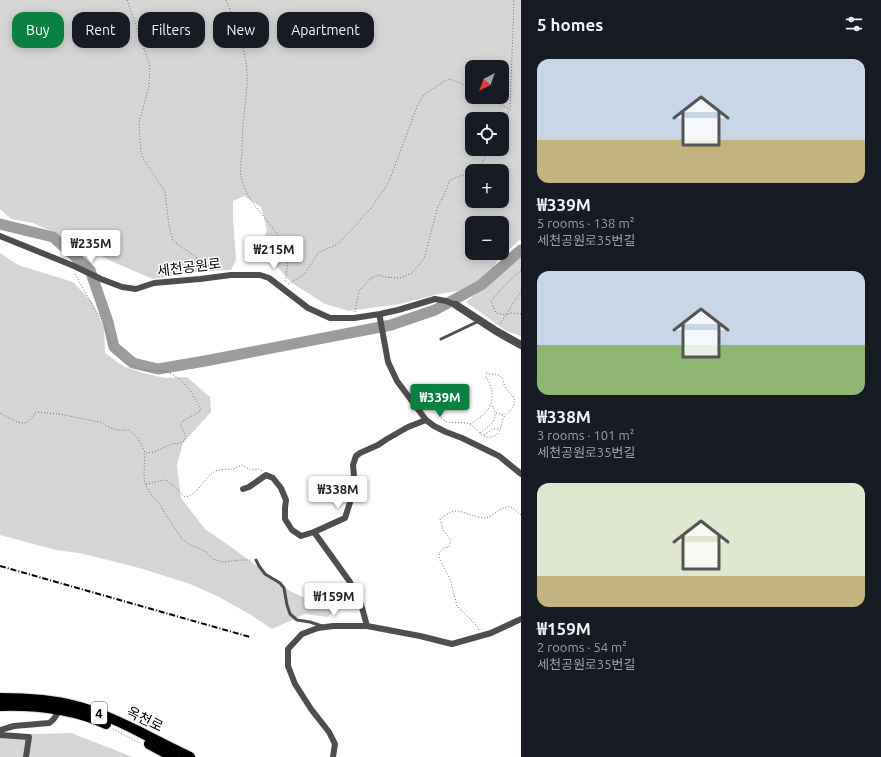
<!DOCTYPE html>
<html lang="en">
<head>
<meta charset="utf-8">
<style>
	body { margin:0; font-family:Ubuntu,"Noto Sans KR",sans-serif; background:#20242c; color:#f1f3f6; height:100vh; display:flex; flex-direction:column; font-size:15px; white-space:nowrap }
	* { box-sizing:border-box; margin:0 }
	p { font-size:13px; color:#9ea1a6 }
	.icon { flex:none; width:22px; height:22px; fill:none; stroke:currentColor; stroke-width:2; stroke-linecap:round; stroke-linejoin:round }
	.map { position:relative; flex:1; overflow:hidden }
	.details { display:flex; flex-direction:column; background:#171b24; width:360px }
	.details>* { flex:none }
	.guide { position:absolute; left:12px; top:12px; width:380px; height:36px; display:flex; gap:8px }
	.needle { width:26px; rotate:221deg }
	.controls { position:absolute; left:465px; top:60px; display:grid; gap:8px }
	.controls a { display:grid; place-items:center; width:44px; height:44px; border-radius:8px; background:#171b24; box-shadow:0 2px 10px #0003; font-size:20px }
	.price { position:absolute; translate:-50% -34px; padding:0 9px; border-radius:4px; background:#fff; color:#222; font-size:13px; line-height:26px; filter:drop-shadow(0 1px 2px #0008) }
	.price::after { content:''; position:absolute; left:50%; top:24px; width:12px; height:9px; margin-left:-6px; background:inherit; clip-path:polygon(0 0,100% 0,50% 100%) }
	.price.active { background:#0b8043; color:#fff }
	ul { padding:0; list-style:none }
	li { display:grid; align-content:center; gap:8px; height:212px; padding:0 16px }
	li span { display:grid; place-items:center; height:124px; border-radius:12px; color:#555 }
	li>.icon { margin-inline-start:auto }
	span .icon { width:72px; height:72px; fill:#fffc; stroke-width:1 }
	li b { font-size:17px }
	h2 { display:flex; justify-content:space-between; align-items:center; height:48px; padding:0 16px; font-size:17px }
	.chip { padding:0 14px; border-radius:12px; background:#171b24; box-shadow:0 2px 10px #0003; font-size:14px; line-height:36px }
	.chip.active { background:#0b8043; color:#fff }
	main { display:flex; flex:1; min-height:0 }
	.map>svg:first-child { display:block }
	.green { fill:#d5d5d5; fill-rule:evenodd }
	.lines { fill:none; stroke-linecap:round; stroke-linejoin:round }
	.river { stroke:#9c9c9c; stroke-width:11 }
	.primary-casing { stroke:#dbdbdb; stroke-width:12 }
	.path { stroke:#707070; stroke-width:1; stroke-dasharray:1 2; stroke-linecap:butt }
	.service { stroke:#4e4e4e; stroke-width:3 }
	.minor { stroke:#4e4e4e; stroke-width:6 }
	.tertiary { stroke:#4e4e4e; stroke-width:8 }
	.primary { stroke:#000; stroke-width:10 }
	.rail { stroke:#000; stroke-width:2; stroke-dasharray:6 2 1 2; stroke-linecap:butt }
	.labels { text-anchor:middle; stroke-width:3; stroke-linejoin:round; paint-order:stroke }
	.shield { fill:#fff; stroke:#4c4c4c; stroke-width:1 }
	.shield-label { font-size:13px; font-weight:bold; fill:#000 }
	.street-label { font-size:14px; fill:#000; stroke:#fff }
</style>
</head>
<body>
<main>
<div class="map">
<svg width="521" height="757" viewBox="0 0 521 757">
	<rect width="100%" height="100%" fill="#fff"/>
	<path class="green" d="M0 0H521V239L499 258 491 271 472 286 457 291 439 294 400 304 349 311 325 304 292 283 261 249 267 229 261 207 244 196 233 201V218L236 260 231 270 202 271 153 279 111 261 80 244 33 223 11 219 0 209ZM472 67H502V97H472ZM472 119H502V149H472ZM472 171H502V201H472ZM472 223H502V253H472Z
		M0 253 18 265 73 282 92 302 104 327 105 353 123 366 143 373 165 378 187 377 210 397 211 412 183 443 177 465 181 498 205 529 234 549 290 591 333 611 328 617 305 614 272 629 251 615 217 596 190 584 143 569 112 561 79 553 56 550 0 535Z
		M521 257V336L506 331 466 302Z
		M71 733 133 757H0V735Z"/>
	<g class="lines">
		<path class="river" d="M0 224 53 237 90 270 108 322 114 347 133 363 158 369 205 361 391 325 435 310 481 285 521 250"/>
		<defs>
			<path id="primary" d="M0 698C26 698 50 699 76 706 97 711 118 721 138 731 155 740 172 748 190 757
				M0 706C35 705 73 709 106 724
				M149 744 173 757"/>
		</defs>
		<use href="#primary" class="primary-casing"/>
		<path class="path" d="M127 0 150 66 149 86 139 123 141 153 144 160 165 192 169 226 173 241 210 267 218 270
			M226 0C237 25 249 57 247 85 247 92 245 99 245 106 243 122 242 138 242 155 241 161 240 169 241 176 246 204 272 220 283 245 288 257 288 270 285 281
			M489 97 503 106 509 109
			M502 126 510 109 514 0
			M477 171 490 149
			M521 270 504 286 491 301 496 313 506 315 511 313 521 314
			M75 274 95 310 103 321 112 347 122 360 131 365 140 369 150 371 160 370 168 372 180 379 192 393 196 401 199 404 201 410C195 416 186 417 181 423V427L186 436 184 441 180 443 172 444 154 452 145 453
			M288 284 304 275 319 252 336 245 341 241 371 208 387 185 390 179 418 104 424 95 444 81 450 79 472 88
			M355 312 359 291 371 278 379 275 385 277 400 278 412 273 424 259 438 206 445 193 450 180 460 176 472 173
			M500 324 521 291
			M0 413C5 416 19 424 24 423 30 422 33 416 36 412L59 414 100 422 109 427 117 430H129L137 437 142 446 145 453 144 475 145 484 152 496 161 506 165 514 182 539 189 544 206 552 213 559 222 562 241 560H252
			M438 413C444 426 454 421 465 423 476 424 479 438 490 437 501 437 500 426 503 419 505 413 512 411 514 405 517 396 508 393 505 387 503 383 505 379 500 376 496 373 491 375 486 373
			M496 413 504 415
			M470 424C492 412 499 397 485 375
			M480 433C491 425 500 419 492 405
			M484 435 493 429H500
			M146 484 164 480 168 481 185 497C198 495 203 479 214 472 219 468 227 470 233 469 236 468 239 466 242 465L251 470 259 469 262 471
			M479 630 477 626 457 606 450 579 440 560 439 553 444 548 449 547 451 540 444 532 440 519C456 507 457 511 475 516 478 517 481 518 484 518 490 518 496 512 501 509 504 508 507 507 510 506L521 515
			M113 729 140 743"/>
		<path class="service" d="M441 339 479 321
			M256 560 259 566 265 574 280 583 284 588 287 605 290 614 297 620 310 622 322 626"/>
		<path class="minor" d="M0 236 74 266 101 279 122 287 136 289 154 283 200 279 231 275H260L269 278 308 308 330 318H354L380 314 398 310 435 299 446 301 456 305
			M380 314V318L388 362 397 381 426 420 434 426 446 432 462 438 499 456 521 474
			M243 489 249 487 266 475 273 478 281 488 286 500 285 508V519L292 530 301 536 314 532 345 518 355 487 353 465 356 456 360 453 378 445 387 439 408 427 426 420
			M314 532 350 582 361 604 367 626
			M0 730 14 726 49 723C55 720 57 714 60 708
			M0 735 29 737 26 757
			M333 757 335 744 329 732 311 709 295 684 288 666V649L302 634 318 628 333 626H367L420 636 452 644 491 633 521 619"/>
		<path class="tertiary" d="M456 305 496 331 521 345"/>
		<use href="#primary" class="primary"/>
		<path class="rail" d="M0 566 250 637"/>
	</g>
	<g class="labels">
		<rect class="shield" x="91" y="702" width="16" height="22" rx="3"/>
		<g class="shield-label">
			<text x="99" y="718">4</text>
		</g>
		<g class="street-label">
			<text transform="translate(189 267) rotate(-7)" y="5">세천공원로</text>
			<text transform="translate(145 719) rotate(26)" y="5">옥천로</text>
		</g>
	</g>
</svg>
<div class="controls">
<a><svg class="needle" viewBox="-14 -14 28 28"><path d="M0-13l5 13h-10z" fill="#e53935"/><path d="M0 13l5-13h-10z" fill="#9ea1a6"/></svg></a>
<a><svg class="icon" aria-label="locate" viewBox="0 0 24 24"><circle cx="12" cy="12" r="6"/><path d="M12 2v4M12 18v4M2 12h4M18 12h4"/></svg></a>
<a>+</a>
<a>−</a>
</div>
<b class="price" style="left:91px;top:264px">₩235M</b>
<b class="price" style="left:274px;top:270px">₩215M</b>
<b class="price active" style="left:440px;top:418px">₩339M</b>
<b class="price" style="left:338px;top:510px">₩338M</b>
<b class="price" style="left:334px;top:617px">₩159M</b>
<div class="guide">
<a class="chip active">Buy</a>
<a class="chip">Rent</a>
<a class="chip">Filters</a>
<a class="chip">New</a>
<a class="chip">Apartment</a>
</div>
</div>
<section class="details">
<h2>5 homes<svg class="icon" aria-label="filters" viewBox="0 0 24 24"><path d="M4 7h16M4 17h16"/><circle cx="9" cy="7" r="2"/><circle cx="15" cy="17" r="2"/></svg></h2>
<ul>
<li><span style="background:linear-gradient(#c9d6e8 65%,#c2b280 0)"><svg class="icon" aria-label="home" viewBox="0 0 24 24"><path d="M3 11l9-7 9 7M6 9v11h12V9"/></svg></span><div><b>₩339M</b><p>5 rooms · 138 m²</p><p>세천공원로35번길</p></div></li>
<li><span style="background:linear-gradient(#c9d6e8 60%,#8fb573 0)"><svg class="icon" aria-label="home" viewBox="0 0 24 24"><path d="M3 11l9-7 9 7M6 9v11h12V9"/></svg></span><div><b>₩338M</b><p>3 rooms · 101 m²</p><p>세천공원로35번길</p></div></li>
<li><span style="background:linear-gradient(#dfe7d0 75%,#c2b280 0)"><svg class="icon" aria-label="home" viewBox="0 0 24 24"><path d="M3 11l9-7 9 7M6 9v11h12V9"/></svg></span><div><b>₩159M</b><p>2 rooms · 54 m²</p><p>세천공원로35번길</p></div></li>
</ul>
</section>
</main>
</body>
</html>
